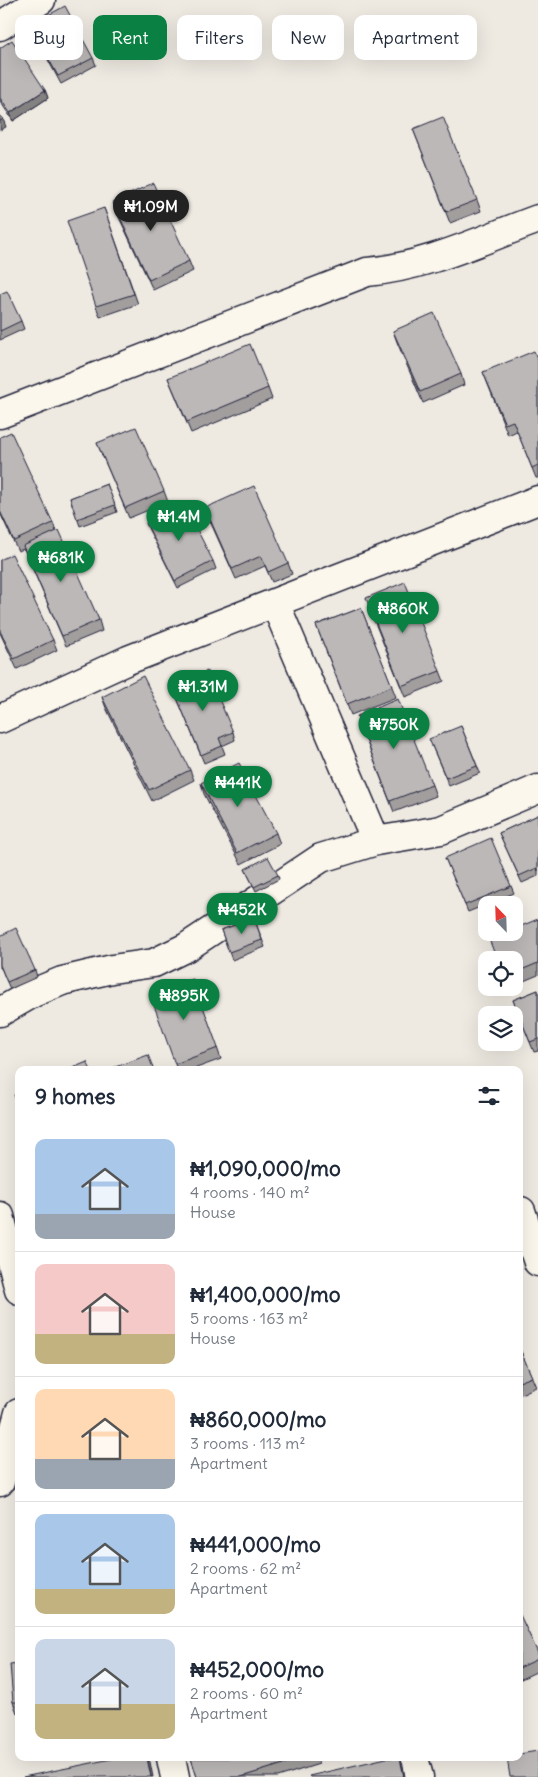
<!DOCTYPE html>
<html lang="en">
<head>
<meta charset="utf-8">
<style>
	body { margin:0; font-family:Delius,sans-serif; background:#f2f2f3; color:#1f2937; height:100vh; display:flex; flex-direction:column; font-size:19px; white-space:nowrap }
	* { box-sizing:border-box; margin:0 }
	p { font-size:16px; color:#747a83 }
	.icon { flex:none; width:28px; height:28px; fill:none; stroke:currentColor; stroke-width:2; stroke-linecap:round; stroke-linejoin:round }
	.map { position:relative; flex:1; overflow:hidden }
	.panel { position:absolute; left:15px; top:1066px; width:508px; height:695px; display:flex; flex-direction:column; background:#fff; border-radius:10px; box-shadow:0 5px 20px #0002 }
	.panel>* { flex:none }
	.guide { position:absolute; left:15px; top:15px; width:509px; height:45px; display:flex; gap:10px }
	.needle { width:32px; rotate:337deg }
	.tools { position:absolute; left:478px; top:896px; display:grid; gap:10px }
	.tools a { display:grid; place-items:center; width:45px; height:45px; border-radius:10px; background:#fff; box-shadow:0 5px 20px #0002; font-size:25px }
	.price { position:absolute; translate:-50% -42px; padding:0 11px; border-radius:18px; background:#0b8043; color:#fff; font-size:16px; line-height:32px; filter:drop-shadow(0 1px 2px #0008) }
	.price::after { content:''; position:absolute; left:50%; top:30px; width:15px; height:11px; margin-left:-8px; background:inherit; clip-path:polygon(0 0,100% 0,50% 100%) }
	.price.current { background:#222; color:#fff }
	ul { padding:0; list-style:none }
	li { display:flex; align-items:center; gap:15px; height:125px; padding:0 20px }
	li+li { border-top:1px solid #e0e1e3 }
	li span { display:grid; place-items:center; flex:none; width:140px; height:100px; border-radius:10px; color:#555 }
	li>.icon { margin-inline-start:auto }
	span .icon { width:60px; height:60px; fill:#fffc; stroke-width:1 }
	li b { font-size:21px }
	h2 { display:flex; justify-content:space-between; align-items:center; height:60px; padding:0 20px; font-size:21px }
	.tag { padding:0 18px; border-radius:10px; background:#fff; box-shadow:0 5px 20px #0002; font-size:18px; line-height:45px }
	.tag.current { background:#0b8043; color:#fff }
	.map>svg:first-child { display:block }
	.lines { fill:none; stroke-linecap:round; stroke-linejoin:round }
	.minor-casing { stroke:#22223b; stroke-width:31 }
	.minor { stroke:#fbf7ec; stroke-width:28 }
	.wall { fill:#a29e9e; stroke:#22223b }
	.shaded-wall { fill:#848181; stroke:#22223b }
	.building { fill:#bcb8b8; stroke:#22223b }
</style>
</head>
<body>
<div class="map">
<svg width="538" height="1777" viewBox="0 0 538 1777">
	<rect width="100%" height="100%" fill="#eeeae2"/>
	<filter id="ink" filterUnits="userSpaceOnUse"><feTurbulence type="fractalNoise" baseFrequency=".02" numOctaves="2"/><feDisplacementMap in="SourceGraphic" scale="10" xChannelSelector="R" yChannelSelector="G"/><feConvolveMatrix kernelMatrix="1 2 1 2 8 2 1 2 1" color-interpolation-filters="sRGB"/></filter>
	<g filter="url(#ink)">
		<g class="lines">
			<defs>
				<path id="minor" d="M0 26 41 0
					M0 414 367 272C426 267 483 239 538 219
					M275 603 376 841
					M0 719 128 660 538 500
					M0 1012 33 993 62 981 112 969 154 963 187 947 321 858 376 841 441 830 538 789
					M521 1211 538 1262
					M0 1216 19 1290
					M0 1482 19 1413
					M171 1758 175 1777
					M414 1758 419 1777"/>
			</defs>
			<use href="#minor" class="minor-casing"/>
			<use href="#minor" class="minor"/>
		</g>
		<path class="wall" d="M30 25 93 58 96 65 61 84 33 32Z
			M0 48 45 90 48 98 13 121 0 101Z
			M413 129 477 200 481 211 450 223Z
			M113 202 189 261 193 271 153 290 117 213Z
			M104 208 138 304 100 317 96 306Z
			M0 294 21 321 24 329 0 340Z
			M393 331 461 374 464 385 423 403 397 342Z
			M538 361V478H536L517 431 508 435 483 372Z
			M168 378 268 388 272 399 191 433Z
			M0 437 53 523 56 531 99 620 102 631 66 646 24 549 18 551 0 513Z
			M97 443 164 491 168 502 129 518Z
			M107 484 117 512 80 526 70 498Z
			M205 508 288 563 292 574 272 582 265 566 236 579 209 519Z
			M146 523 213 561 216 569 178 588 149 530Z
			M0 560 53 640 57 650 17 669 0 633Z
			M361 608 396 697 351 715 316 625Z
			M369 608 440 671 444 681 405 697Z
			M172 686 233 732 235 740 222 746 225 754 204 763Z
			M102 697 190 770 194 780 152 801 106 708Z
			M461 726 480 773 449 786 432 746Z
			M361 727 432 785 436 796 394 812Z
			M201 783 276 833 280 844 241 864 204 794Z
			M538 815V876L522 883 499 833Z
			M445 858 511 886 514 893 468 912Z
			M245 869 278 875 279 879 256 891Z
			M254 918 265 947 232 960 221 930Z
			M538 919V975L514 985V960Z
			M0 936 35 970 37 977 10 989 1 968H0Z
			M193 979 221 1059 191 1070H177L175 1064Z
			M538 990V1051L534 1052 513 1000Z
			M519 1347 536 1387 519 1395Z
			M519 1615 538 1653V1671L519 1680Z
			M19 1663V1713H17L13 1702Z
			M191 1758H317L319 1764 278 1777H197Z"/>
		<path class="shaded-wall" d="M45 90 48 98 13 121 10 113Z
			M3 119 6 127 0 130V121Z
			M147 1758H148L150 1762 153 1777H151Z
			M400 1758 403 1765 405 1777H404Z"/>
		<path class="building" d="M65 6 93 58 58 76 30 25Z
			M12 40 45 90 10 113 0 98V48Z
			M0 115 3 119 0 121Z
			M443 117 477 200 446 212 413 129Z
			M153 183 189 261 149 280 113 202Z
			M104 208 134 294 96 306 67 221Z
			M7 291 21 321 0 331V294Z
			M434 313 461 374 420 392 393 331Z
			M250 344 268 388 187 422 168 378Z
			M534 351 538 361V465L532 468 513 421 505 424 483 372Z
			M136 427 164 491 125 508 97 443Z
			M11 432 53 523 14 541 0 511V437Z
			M107 484 115 505 77 519 70 498Z
			M254 486 288 563 268 572 261 556 232 569 205 508Z
			M184 504 213 561 175 581 146 523Z
			M59 530 99 620 62 636 23 546Z
			M12 554 53 640 14 659 0 631V560Z
			M405 582 440 671 401 686 366 598Z
			M361 608 392 686 347 704 316 625Z
			M207 671 233 732 219 738 222 746 201 755 172 686Z
			M143 676 190 770 149 790 102 697Z
			M398 699 432 785 390 801 357 716Z
			M461 726 477 766 446 778 429 739Z
			M239 763 276 833 237 853 201 783Z
			M538 815V871L537 868 519 876 499 833Z
			M491 838 511 886 465 905 445 858Z
			M268 857 278 875 254 887 245 869Z
			M254 918 262 940 229 952 221 930Z
			M538 919V963L514 973V960H497L489 939 504 932H514V929Z
			M16 928 35 970 7 982 0 965V936Z
			M193 979 218 1048 175 1064 150 994Z
			M538 990V1039L530 1042 513 1000Z
			M148 1055 154 1070H107Z
			M87 1062 91 1070H68Z
			M19 1092V1106L14 1095Z
			M519 1347 532 1377 519 1382Z
			M519 1615H520L538 1653V1659L519 1668Z
			M19 1663V1702H13L10 1664Z
			M538 1751V1777H510L507 1758H519V1754Z
			M116 1758H147L151 1777H23Z
			M191 1758H303L241 1777H197Z
			M386 1758H400L404 1777H310L309 1776Z"/>
	</g>
</svg>
<div class="tools">
<a><svg class="needle" viewBox="-14 -14 28 28"><path d="M0-13l5 13h-10z" fill="#e53935"/><path d="M0 13l5-13h-10z" fill="#747a83"/></svg></a>
<a><svg class="icon" aria-label="locate" viewBox="0 0 24 24"><circle cx="12" cy="12" r="6"/><path d="M12 2v4M12 18v4M2 12h4M18 12h4"/></svg></a>
<a><svg class="icon" aria-label="layers" viewBox="0 0 24 24"><path d="M12 4l9 5-9 5-9-5zM3 14l9 5 9-5"/></svg></a>
</div>
<b class="price current" style="left:151px;top:232px">₦1.09M</b>
<b class="price" style="left:179px;top:542px">₦1.4M</b>
<b class="price" style="left:61px;top:583px">₦681K</b>
<b class="price" style="left:403px;top:634px">₦860K</b>
<b class="price" style="left:203px;top:712px">₦1.31M</b>
<b class="price" style="left:394px;top:750px">₦750K</b>
<b class="price" style="left:238px;top:808px">₦441K</b>
<b class="price" style="left:242px;top:935px">₦452K</b>
<b class="price" style="left:184px;top:1021px">₦895K</b>
<div class="guide">
<a class="tag">Buy</a>
<a class="tag current">Rent</a>
<a class="tag">Filters</a>
<a class="tag">New</a>
<a class="tag">Apartment</a>
</div>
<section class="panel">
<h2>9 homes<svg class="icon" aria-label="filters" viewBox="0 0 24 24"><path d="M4 7h16M4 17h16"/><circle cx="9" cy="7" r="2"/><circle cx="15" cy="17" r="2"/></svg></h2>
<ul>
<li><span style="background:linear-gradient(#a9c7e8 75%,#9aa5b1 0)"><svg class="icon" aria-label="home" viewBox="0 0 24 24"><path d="M3 11l9-7 9 7M6 9v11h12V9"/></svg></span><div><b>₦1,090,000/mo</b><p>4 rooms · 140 m²</p><p>House</p></div></li>
<li><span style="background:linear-gradient(#f6c9c9 70%,#c2b280 0)"><svg class="icon" aria-label="home" viewBox="0 0 24 24"><path d="M3 11l9-7 9 7M6 9v11h12V9"/></svg></span><div><b>₦1,400,000/mo</b><p>5 rooms · 163 m²</p><p>House</p></div></li>
<li><span style="background:linear-gradient(#ffd9b3 70%,#9aa5b1 0)"><svg class="icon" aria-label="home" viewBox="0 0 24 24"><path d="M3 11l9-7 9 7M6 9v11h12V9"/></svg></span><div><b>₦860,000/mo</b><p>3 rooms · 113 m²</p><p>Apartment</p></div></li>
<li><span style="background:linear-gradient(#a9c7e8 75%,#c2b280 0)"><svg class="icon" aria-label="home" viewBox="0 0 24 24"><path d="M3 11l9-7 9 7M6 9v11h12V9"/></svg></span><div><b>₦441,000/mo</b><p>2 rooms · 62 m²</p><p>Apartment</p></div></li>
<li><span style="background:linear-gradient(#c9d6e8 65%,#c2b280 0)"><svg class="icon" aria-label="home" viewBox="0 0 24 24"><path d="M3 11l9-7 9 7M6 9v11h12V9"/></svg></span><div><b>₦452,000/mo</b><p>2 rooms · 60 m²</p><p>Apartment</p></div></li>
</ul>
</section>
</div>
</body>
</html>
